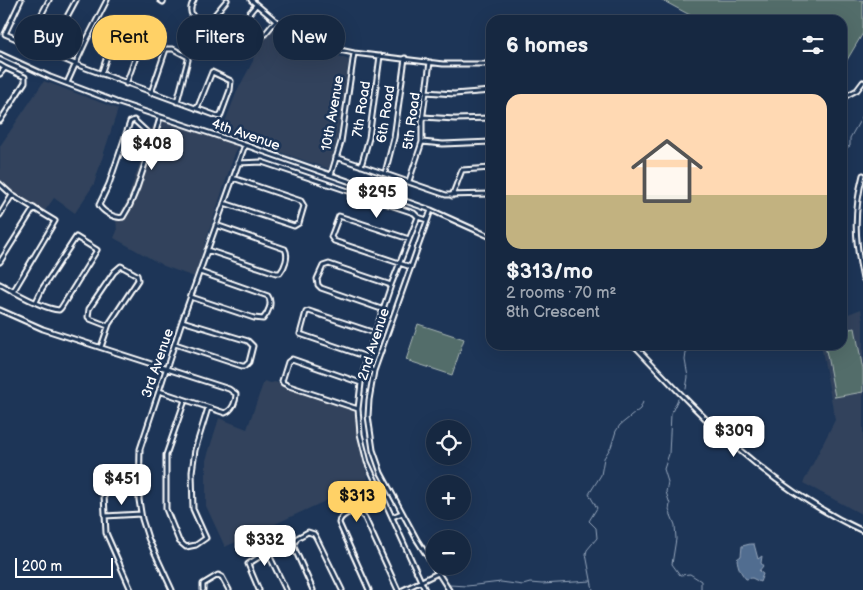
<!DOCTYPE html>
<html lang="en">
<head>
<meta charset="utf-8">
<style>
	body { margin:0; font-family:"Balsamiq Sans",sans-serif; background:#23344c; color:#f1f3f6; height:100vh; display:flex; flex-direction:column; font-size:19px; white-space:nowrap }
	* { box-sizing:border-box; margin:0 }
	p { font-size:16px; color:#9ea6b1 }
	.icon { flex:none; width:28px; height:28px; fill:none; stroke:currentColor; stroke-width:2; stroke-linecap:round; stroke-linejoin:round }
	.map { position:relative; flex:1; overflow:hidden }
	.details { position:absolute; left:486px; top:15px; width:361px; height:335px; display:flex; flex-direction:column; background:#162841; border-radius:15px; box-shadow:0 5px 20px #0002,0 0 0 1px #35445a }
	.details>* { flex:none }
	.guide { position:absolute; left:15px; top:15px; width:396px; height:45px; display:flex; gap:10px }
	.controls { position:absolute; left:426px; top:420px; display:grid; gap:10px }
	.controls a { display:grid; place-items:center; width:45px; height:45px; border-radius:50%; background:#162841; box-shadow:0 5px 20px #0002,0 0 0 1px #35445a; font-size:25px }
	.scale { position:absolute; left:15px; bottom:12px; width:98px; box-sizing:border-box; padding-left:5px; border:2px solid #fff; border-top:0; font-size:14px; line-height:18px; white-space:nowrap; color:#fff; -webkit-text-stroke:4px #1d3557; paint-order:stroke }
	.price { position:absolute; translate:-50% -42px; padding:0 11px; border-radius:10px; background:#fff; color:#222; font-size:16px; line-height:32px; filter:drop-shadow(0 1px 2px #0008) }
	.price::after { content:''; position:absolute; left:50%; top:30px; width:15px; height:11px; margin-left:-8px; background:inherit; clip-path:polygon(0 0,100% 0,50% 100%) }
	.price.selected { background:#ffd166; color:#111 }
	ul { padding:0; list-style:none }
	li { display:grid; align-content:center; gap:10px; height:265px; padding:0 20px }
	li span { display:grid; place-items:center; height:155px; border-radius:15px; color:#555 }
	li>.icon { margin-inline-start:auto }
	span .icon { width:90px; height:90px; fill:#fffc; stroke-width:1 }
	li b { font-size:21px }
	h2 { display:flex; justify-content:space-between; align-items:center; height:60px; padding:0 20px; font-size:21px }
	.pill { padding:0 18px; border-radius:22px; background:#162841; box-shadow:0 5px 20px #0002,0 0 0 1px #35445a; font-size:18px; line-height:45px }
	.pill.selected { background:#ffd166; color:#111 }
	.map>svg:first-child { display:block }
	.built { fill:#30425c }
	.green { fill:#536d6a; stroke:#a9b6b4 }
	.water { fill:#516d90; stroke:#97a7bc }
	.lines { fill:none; stroke-linecap:round; stroke-linejoin:round }
	.stream { stroke:#97a7bc; stroke-width:1 }
	.minor-casing { stroke:#fff; stroke-width:7 }
	.minor { stroke:#1d3557; stroke-width:3 }
	.labels { text-anchor:middle; stroke-width:5; stroke-linejoin:round; paint-order:stroke }
	.street-label { font-size:14px; fill:#fff; stroke:#1d3557 }
</style>
</head>
<body>
<div class="map">
<svg width="863" height="590" viewBox="0 0 863 590">
	<rect width="100%" height="100%" fill="#1d3557"/>
	<filter id="ink" filterUnits="userSpaceOnUse"><feTurbulence type="fractalNoise" baseFrequency=".02" numOctaves="2"/><feDisplacementMap in="SourceGraphic" scale="10" xChannelSelector="R" yChannelSelector="G"/><feConvolveMatrix kernelMatrix="1 2 1 2 8 2 1 2 1" color-interpolation-filters="sRGB"/></filter>
	<g filter="url(#ink)">
		<path class="built" d="M273 29 294 50 339 56 349 60 337 141 329 169 221 132 237 91 253 61 254 53Z
			M44 81 118 109 94 184 75 213 54 198 44 212 0 183V146Z
			M164 120 238 144 194 277 164 266 114 238 117 231 116 219 126 203 153 125 162 123Z
			M861 309 863 321V515L803 483 835 420 821 345H842L843 316Z
			M264 381 271 383 275 382 354 409 358 441 369 481 225 547 206 506V460L219 418 247 429Z"/>
		<path class="green" d="M662 0H863V33L844 65H843L842 20H699Z
			M418 324 464 339 452 375 406 360Z
			M855 328 863 370V392L835 397 825 345H842L843 330Z"/>
		<path class="water" d="M750 544H754L758 559 762 556 761 563 763 566 759 571 763 574 760 582 752 578 746 579C740 572 738 567 737 559L741 556 742 546Z"/>
		<g class="lines">
			<path class="stream" d="M842 150 850 146V138L863 115
				M686 389 688 377 685 360 686 353 695 345
				M678 399 671 414 669 454 664 469 668 482 666 492 670 504 669 510 675 525 676 539 672 564 680 575 690 574 701 581V590
				M449 585 467 586 501 582 523 585 530 583 542 584 591 581
				M593 590 586 554 587 550 597 538 596 528 589 521 597 508 589 494 601 475 604 458 611 447 616 431 620 425 640 409 643 402"/>
			<defs>
				<path id="minor" d="M21 0 5 34 75 64 220 117 230 90 231 81 212 72 197 109
					M160 0 163 2 164 0
					M194 0C186 13 194 21 207 24L227 0
					M251 0 276 21 292 31 315 42 335 49 354 53 443 64H491
					M256 5 234 32 233 35 235 42C260 48 260 38 276 21
					M26 44 49 0
					M0 54 50 77 116 102 245 145 431 210 491 237
					M54 55 63 24 76 0
					M490 64 491 72
					M0 65 5 68 0 74
					M101 74C107 58 112 34 127 24 133 26 140 29 144 35L126 84
					M67 83 86 41 107 0
					M426 92 454 94 491 91
					M151 93 166 49H173L188 57V60L177 102
					M842 98 857 90 863 82
					M423 117 455 119 491 118
					M0 121 25 82V77L5 68
					M155 134 148 133 134 120 130 122 109 184 99 205C103 212 115 219 123 217L130 205 137 188 152 143C155 135 158 126 160 117
					M422 142 443 144 491 142
					M336 157 446 195 491 194
					M238 163 262 162 414 213 418 217 391 285 367 357 361 383 358 409 360 434 367 462 425 590
					M361 166 369 138 380 56
					M385 173 394 138 405 58
					M331 175 341 142 354 53
					M863 175C853 213 855 242 863 279
					M409 181 422 142V121L430 62
					M0 184 12 195 55 221 13 292
					M452 196 462 170 491 168
					M224 203 294 226 299 223 304 206 301 201 233 178
					M431 210 374 371 369 400 368 416 373 450 381 473 417 540 449 590
					M0 215 12 195
					M418 217 427 220
					M409 239 339 216 331 237 334 241 411 267
					M207 250 276 273H280C285 267 289 256 285 249L216 225
					M0 262 34 208
					M0 284C14 292 43 309 59 310L61 308 97 250 76 237 42 289 36 302
					M191 297 254 318 263 319C268 313 273 303 268 296L200 272
					M0 310 43 329 229 389 236 394C236 401 233 410 225 413L159 391
					M384 310 321 288 318 285 317 279 323 266 329 264 391 285
					M175 344 242 366H245L249 362 253 346 248 341 182 321
					M634 345C705 420 767 487 863 531
					M101 347 109 324 138 280 137 275 121 266 114 272 89 309 88 317 90 319 108 326
					M367 357 300 334 306 312 309 311 375 333
					M365 368 374 371
					M185 400 166 455V509L179 541 186 547 196 545 206 538 193 509 192 472 195 450 208 408
					M358 409 289 386 283 383 282 381 288 362 292 359 361 383
					M103 476 106 533 131 590
					M105 516 141 514
					M392 517 402 513
					M172 590 148 538 142 519 139 500 140 449 182 321 245 145
					M203 590V584L218 575 222 577 229 590
					M259 590 248 564 264 554 270 557 286 590
					M313 590 293 545 297 538 308 532 314 534 316 537 342 590
					M369 590 339 523C340 515 352 510 359 512L365 518 398 590
					M403 590 438 573"/>
			</defs>
			<use href="#minor" class="minor-casing"/>
			<use href="#minor" class="minor"/>
		</g>
	</g>
	<g class="labels">
		<g class="street-label">
			<text transform="translate(361 109) rotate(-81)" y="5">7th Road</text>
			<text transform="translate(332 113) rotate(-80)" y="5">10th Avenue</text>
			<text transform="translate(385 114) rotate(-81)" y="5">6th Road</text>
			<text transform="translate(411 121) rotate(-82)" y="5">5th Road</text>
			<text transform="translate(246 134) rotate(19)" y="5">4th Avenue</text>
			<text transform="translate(373 344) rotate(-72)" y="5">2nd Avenue</text>
			<text transform="translate(157 363) rotate(-71)" y="5">3rd Avenue</text>
		</g>
	</g>
</svg>
<div class="controls">
<a><svg class="icon" aria-label="locate" viewBox="0 0 24 24"><circle cx="12" cy="12" r="6"/><path d="M12 2v4M12 18v4M2 12h4M18 12h4"/></svg></a>
<a>+</a>
<a>−</a>
</div>
<div class="scale">200 m</div>
<b class="price" style="left:152px;top:171px">$408</b>
<b class="price" style="left:377px;top:219px">$295</b>
<b class="price" style="left:734px;top:458px">$309</b>
<b class="price" style="left:122px;top:506px">$451</b>
<b class="price selected" style="left:357px;top:523px">$313</b>
<b class="price" style="left:265px;top:567px">$332</b>
<div class="guide">
<a class="pill">Buy</a>
<a class="pill selected">Rent</a>
<a class="pill">Filters</a>
<a class="pill">New</a>
</div>
<section class="details">
<h2>6 homes<svg class="icon" aria-label="filters" viewBox="0 0 24 24"><path d="M4 7h16M4 17h16"/><circle cx="9" cy="7" r="2"/><circle cx="15" cy="17" r="2"/></svg></h2>
<ul>
<li><span style="background:linear-gradient(#ffd9b3 65%,#c2b280 0)"><svg class="icon" aria-label="home" viewBox="0 0 24 24"><path d="M3 11l9-7 9 7M6 9v11h12V9"/></svg></span><div><b>$313/mo</b><p>2 rooms · 70 m²</p><p>8th Crescent</p></div></li>
</ul>
</section>
</div>
</body>
</html>
